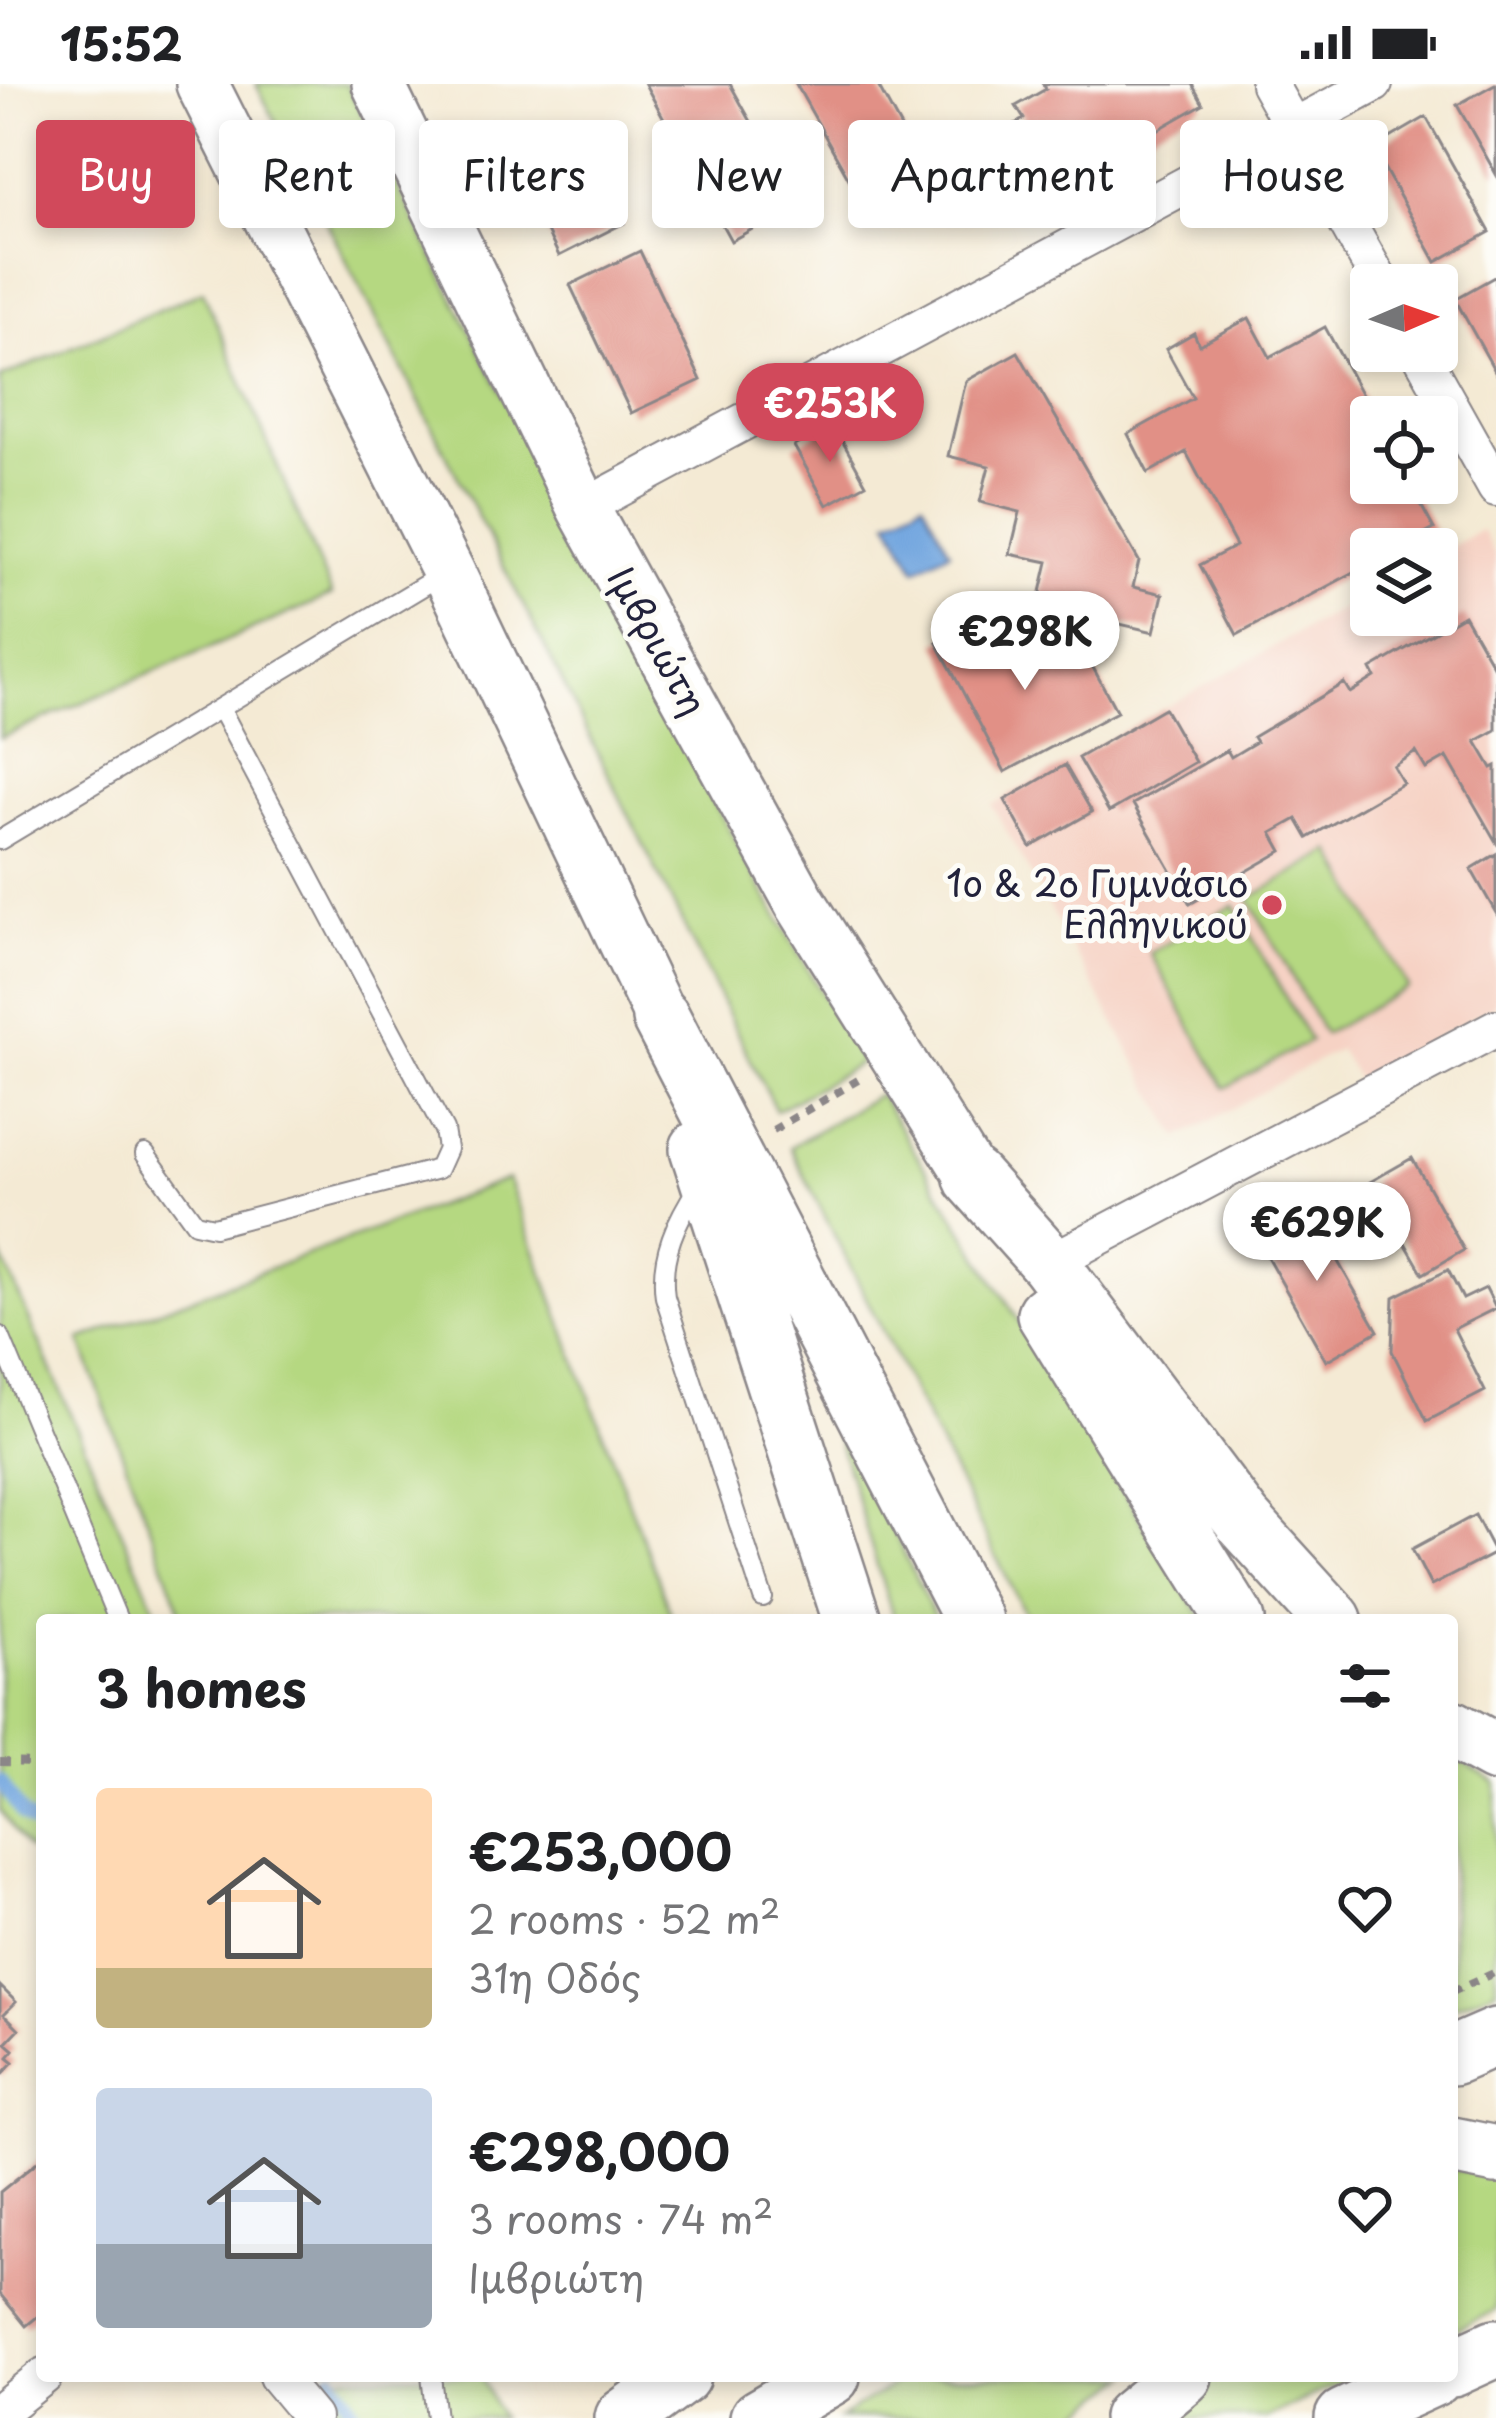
<!DOCTYPE html>
<html lang="en">
<head>
<meta charset="utf-8">
<style>
	body { margin:0; font-family:"Playpen Sans",sans-serif; background:#f6f6f6; color:#202124; height:100vh; display:flex; flex-direction:column; font-size:45px; white-space:nowrap }
	* { box-sizing:border-box; margin:0 }
	p { font-size:39px; color:#757577 }
	.icon { flex:none; width:66px; height:66px; fill:none; stroke:currentColor; stroke-width:2; stroke-linecap:round; stroke-linejoin:round }
	.map { position:relative; flex:1; overflow:hidden }
	.details { position:absolute; left:36px; top:1530px; width:1422px; height:768px; display:flex; flex-direction:column; background:#fff; border-radius:12px; box-shadow:0 6px 18px #0003 }
	.details>* { flex:none }
	.guide { position:absolute; left:36px; top:36px; width:1425px; height:108px; display:flex; gap:24px }
	.needle { width:78px; rotate:88deg }
	.fabs { position:absolute; left:1350px; top:180px; display:grid; gap:24px }
	.fabs a { display:grid; place-items:center; width:108px; height:108px; border-radius:12px; background:#fff; box-shadow:0 6px 18px #0003; font-size:60px }
	.price { position:absolute; translate:-50% -102px; padding:0 27px; border-radius:42px; background:#fff; color:#222; font-size:39px; line-height:78px; filter:drop-shadow(0 3px 6px #0008) }
	.price::after { content:''; position:absolute; left:50%; top:72px; width:36px; height:27px; margin-left:-18px; background:inherit; clip-path:polygon(0 0,100% 0,50% 100%) }
	.price.on { background:#d1495b; color:#fff }
	ul { padding:0; list-style:none }
	li { display:flex; align-items:center; gap:36px; height:300px; padding:0 60px }
	li span { display:grid; place-items:center; flex:none; width:336px; height:240px; border-radius:12px; color:#555 }
	li>.icon { margin-inline-start:auto }
	span .icon { width:144px; height:144px; fill:#fffc; stroke-width:1 }
	li b { font-size:51px }
	h2 { display:flex; justify-content:space-between; align-items:center; height:144px; padding:0 60px; font-size:51px }
	.pill { padding:0 42px; border-radius:12px; background:#fff; box-shadow:0 6px 18px #0003; font-size:42px; line-height:108px }
	.pill.on { background:#d1495b; color:#fff }
	.status { display:flex; justify-content:space-between; align-items:center; height:84px; padding:0 60px; background:#fff; direction:ltr }
	.status svg { height:33px; fill:currentColor }
	.map>svg:first-child { display:block }
	.built { fill:#f6d2c4 }
	.green { fill:#b5d881; stroke:#6c7d5e; stroke-width:3 }
	.water { fill:#72a6df; stroke:#4a648d; stroke-width:3 }
	.lines { fill:none; stroke-linecap:round; stroke-linejoin:round }
	.stream { stroke:#72a6df; stroke-width:14 }
	.building { fill:#e19086 }
	.lane-casing { stroke:#8b8688; stroke-width:22 }
	.street-casing { stroke:#8b8688; stroke-width:40 }
	.secondary-casing { stroke:#8b8688; stroke-width:56 }
	.primary-casing { stroke:#8b8688; stroke-width:62 }
	.path { stroke:#8b8688; stroke-width:8; stroke-dasharray:9 9; stroke-linecap:butt }
	.lane { stroke:#fff; stroke-width:18 }
	.street { stroke:#fff; stroke-width:36 }
	.secondary { stroke:#fff; stroke-width:51 }
	.primary { stroke:#fff; stroke-width:57 }
	.poi-dot { fill:#d1495b; stroke:#fdfcf7; stroke-width:4.5 }
	.labels { text-anchor:middle; stroke-width:10; stroke-linejoin:round; paint-order:stroke }
	.street-label { font-size:36px; fill:#22223b; stroke:#fdfcf7 }
	.poi-label { font-size:36px; fill:#22223b; stroke:#fdfcf7; text-anchor:end }
</style>
</head>
<body>
<div class="status"><b>15:52</b><svg viewBox="0 0 49 12"><path d="M0 12V9h3v3zM5 12V6h3v6zM10 12V3h3v9zM15 12V0h3v12zM26 1h20v11H26zM47 4h2v5h-2z"/></svg></div>
<div class="map">
<svg width="1496" height="2334" viewBox="0 0 1496 2334">
	<rect width="100%" height="100%" fill="#fdfcf7"/>
	<filter id="ink" filterUnits="userSpaceOnUse"><feTurbulence type="fractalNoise" baseFrequency=".00833" numOctaves="2"/><feDisplacementMap in="SourceGraphic" scale="24" xChannelSelector="R" yChannelSelector="G"/><feConvolveMatrix kernelMatrix="1 2 1 2 8 2 1 2 1" color-interpolation-filters="sRGB"/></filter>
	<filter id="wash" filterUnits="userSpaceOnUse"><feTurbulence type="fractalNoise" baseFrequency=".004" numOctaves="4" result="noise"/><feDisplacementMap in="SourceGraphic" scale="48" xChannelSelector="R" yChannelSelector="G"/><feGaussianBlur stdDeviation="2.7" result="paint"/><feColorMatrix in="noise" values="0 0 0 0 0 0 0 0 0 0 0 0 0 0 0 0 0 1.4 0 .05"/><feComposite in="paint" operator="in"/></filter>
	<g filter="url(#wash)">
		<rect width="100%" height="100%" fill="#f4ead4"/>
		<path class="built" d="M1481 446 1496 472V920L1358 997 1339 965 1179 1054 992 721 1371 508V531H1437V471Z"/>
		<path class="green" d="M256 0H347C512 330 673 661 862 978L776 1027 552 577Z
			M203 207 332 511 0 654V294Z
			M1332 767 1408 903 1324 950 1249 815Z
			M1234 821 1310 957 1225 1004 1150 869Z
			M879 1010 1203 1536H1028L790 1063Z
			M508 1095 673 1536H184L80 1256Z
			M0 1168 160 1536H42V1776L27 1764 0 1726Z
			M818 1290 936 1536H894Z
			M1452 1673 1496 1699V1905L1452 1923Z
			M1452 2085 1496 2089V2226L1452 2247Z
			M312 2292H481L500 2334H344Z
			M908 2292H1129L1072 2334H839Z
			M1212 2292H1355L1265 2334H1164Z"/>
		<path class="water" d="M923 417 950 467 916 485 889 436Z"/>
		<g class="lines">
			<path class="stream" d="M0 1697 23 1731 42 1745
				M332 2292 358 2334"/>
		</g>
		<g id="blocks">
			<path class="building" d="M645 0H730L797 120 731 157Z
				M796 0H877L934 104 873 138Z
				M1043 0H1192L1203 20 1131 61 1118 38 1077 61 1086 77 1062 90 1055 78 1031 91 1005 45 1024 35 1016 22 1046 5Z
				M1495 0H1496V90L1457 21Z
				M1426 33 1490 148 1436 178 1373 64Z
				M577 42 624 139 559 172 511 74Z
				M640 167 701 296 631 329 570 201Z
				M1496 192V289L1455 215Z
				M1249 234 1270 273 1325 243 1374 333 1371 399H1409L1434 445 1396 465H1371V479L1237 551 1200 481 1236 462 1186 368 1148 389 1128 350 1193 314 1166 265 1194 249 1199 261Z
				M1018 268 1139 477 1133 503 1163 510 1154 548 1038 521 1048 478 1010 470 1020 428 980 418 989 382 948 372 966 297Z
				M833 340 866 400 827 421 794 362Z
				M1464 531 1496 587V646L1476 657 1492 684 1496 682V758L1447 673 1426 685 1416 668 1393 682 1403 699 1308 754 1297 735 1272 749 1282 767 1190 820 1133 720 1227 666 1231 673 1256 658 1253 653 1344 599 1350 609 1375 593 1371 585Z
				M973 540 985 563 1006 551 1090 578 1117 628 1005 688 937 559Z
				M1164 624 1195 678 1109 728 1078 674Z
				M1065 681 1092 728 1031 763 1005 716Z
				M1496 770V829L1471 785Z
				M1412 1074 1464 1166 1423 1190 1370 1098Z
				M1307 1124 1378 1247 1326 1277 1256 1153Z
				M1448 1186 1463 1215 1486 1204 1496 1224 1454 1245 1485 1307 1427 1337 1392 1267 1394 1213Z
				M1475 1431 1495 1469 1431 1502 1412 1465Z
				M0 1902 16 1918 4 1930 19 1945 6 1959 14 1966 8 1973 14 1978 0 1993Z
				M42 2074V2229L26 2242 0 2210V2108Z"/>
		</g>
	</g>
	<g filter="url(#ink)">
		<use href="#blocks" fill-opacity="0" stroke="#8b8688" stroke-width="3"/>
		<g class="lines">
			<defs>
				<path id="lane" d="M0 756 443 490
					M145 1070 195 1139 214 1143 438 1085 447 1065 444 1046 220 624
					M699 1102C677 1135 659 1172 665 1213L763 1514
					M0 1252 118 1536
					M431 2292 436 2334"/>
				<path id="street" d="M1269 0 1382 201
					M1419 267 1496 404
					M583 424 1374 0
					M1049 1179 1496 944
					M277 2292 312 2334
					M0 2327 44 2292"/>
				<path id="secondary" d="M202 0 448 487 661 934
					M378 0 583 424 800 818 973 1094"/>
				<path id="primary" d="M661 934 973 1536
					M699 1065 852 1536
					M973 1094 1049 1179 1243 1437 1333 1536
					M1046 1230 1236 1536
					M1452 1645 1496 1669
					M1452 1972 1496 1953
					M1452 2062 1496 2071
					M1452 2284 1496 2264
					M624 2334 681 2292
					M759 2334 831 2292
					M1132 2334 1183 2292
					M1344 2334 1435 2292"/>
			</defs>
			<use href="#lane" class="lane-casing"/>
			<use href="#street" class="street-casing"/>
			<use href="#secondary" class="secondary-casing"/>
			<use href="#primary" class="primary-casing"/>
			<path class="path" d="M773 1046 858 996
				M0 1678 42 1679
				M1452 1908 1496 1888"/>
			<use href="#lane" class="lane"/>
			<use href="#street" class="street"/>
			<use href="#secondary" class="secondary"/>
			<use href="#primary" class="primary"/>
		</g>
	</g>
	<circle class="poi-dot" cx="1272" cy="821" r="12"/>
	<g class="labels">
		<g class="street-label">
			<text transform="translate(657 557) rotate(61)" y="13">Ιμβριώτη</text>
		</g>
		<g class="poi-label">
			<text x="1248" y="813">1ο &amp; 2ο Γυμνάσιο<tspan x="1248" dy="41">Ελληνικού</tspan></text>
		</g>
	</g>
</svg>
<div class="fabs">
<a><svg class="needle" viewBox="-14 -14 28 28"><path d="M0-13l5 13h-10z" fill="#e53935"/><path d="M0 13l5-13h-10z" fill="#757577"/></svg></a>
<a><svg class="icon" aria-label="locate" viewBox="0 0 24 24"><circle cx="12" cy="12" r="6"/><path d="M12 2v4M12 18v4M2 12h4M18 12h4"/></svg></a>
<a><svg class="icon" aria-label="layers" viewBox="0 0 24 24"><path d="M12 4l9 5-9 5-9-5zM3 14l9 5 9-5"/></svg></a>
</div>
<b class="price on" style="left:830px;top:381px">€253K</b>
<b class="price" style="left:1025px;top:609px">€298K</b>
<b class="price" style="left:1317px;top:1200px">€629K</b>
<div class="guide">
<a class="pill on">Buy</a>
<a class="pill">Rent</a>
<a class="pill">Filters</a>
<a class="pill">New</a>
<a class="pill">Apartment</a>
<a class="pill">House</a>
</div>
<section class="details">
<h2>3 homes<svg class="icon" aria-label="filters" viewBox="0 0 24 24"><path d="M4 7h16M4 17h16"/><circle cx="9" cy="7" r="2"/><circle cx="15" cy="17" r="2"/></svg></h2>
<ul>
<li><span style="background:linear-gradient(#ffd9b3 75%,#c2b280 0)"><svg class="icon" aria-label="home" viewBox="0 0 24 24"><path d="M3 11l9-7 9 7M6 9v11h12V9"/></svg></span><div><b>€253,000</b><p>2 rooms · 52 m²</p><p>31η Οδός</p></div><svg class="icon" aria-label="heart" viewBox="0 0 24 24"><path d="M12 20l-8-8c-3-5 5-10 8-4 3-6 11-1 8 4z"/></svg></li>
<li><span style="background:linear-gradient(#c9d6e8 65%,#9aa5b1 0)"><svg class="icon" aria-label="home" viewBox="0 0 24 24"><path d="M3 11l9-7 9 7M6 9v11h12V9"/></svg></span><div><b>€298,000</b><p>3 rooms · 74 m²</p><p>Ιμβριώτη</p></div><svg class="icon" aria-label="heart" viewBox="0 0 24 24"><path d="M12 20l-8-8c-3-5 5-10 8-4 3-6 11-1 8 4z"/></svg></li>
</ul>
</section>
</div>
</body>
</html>
